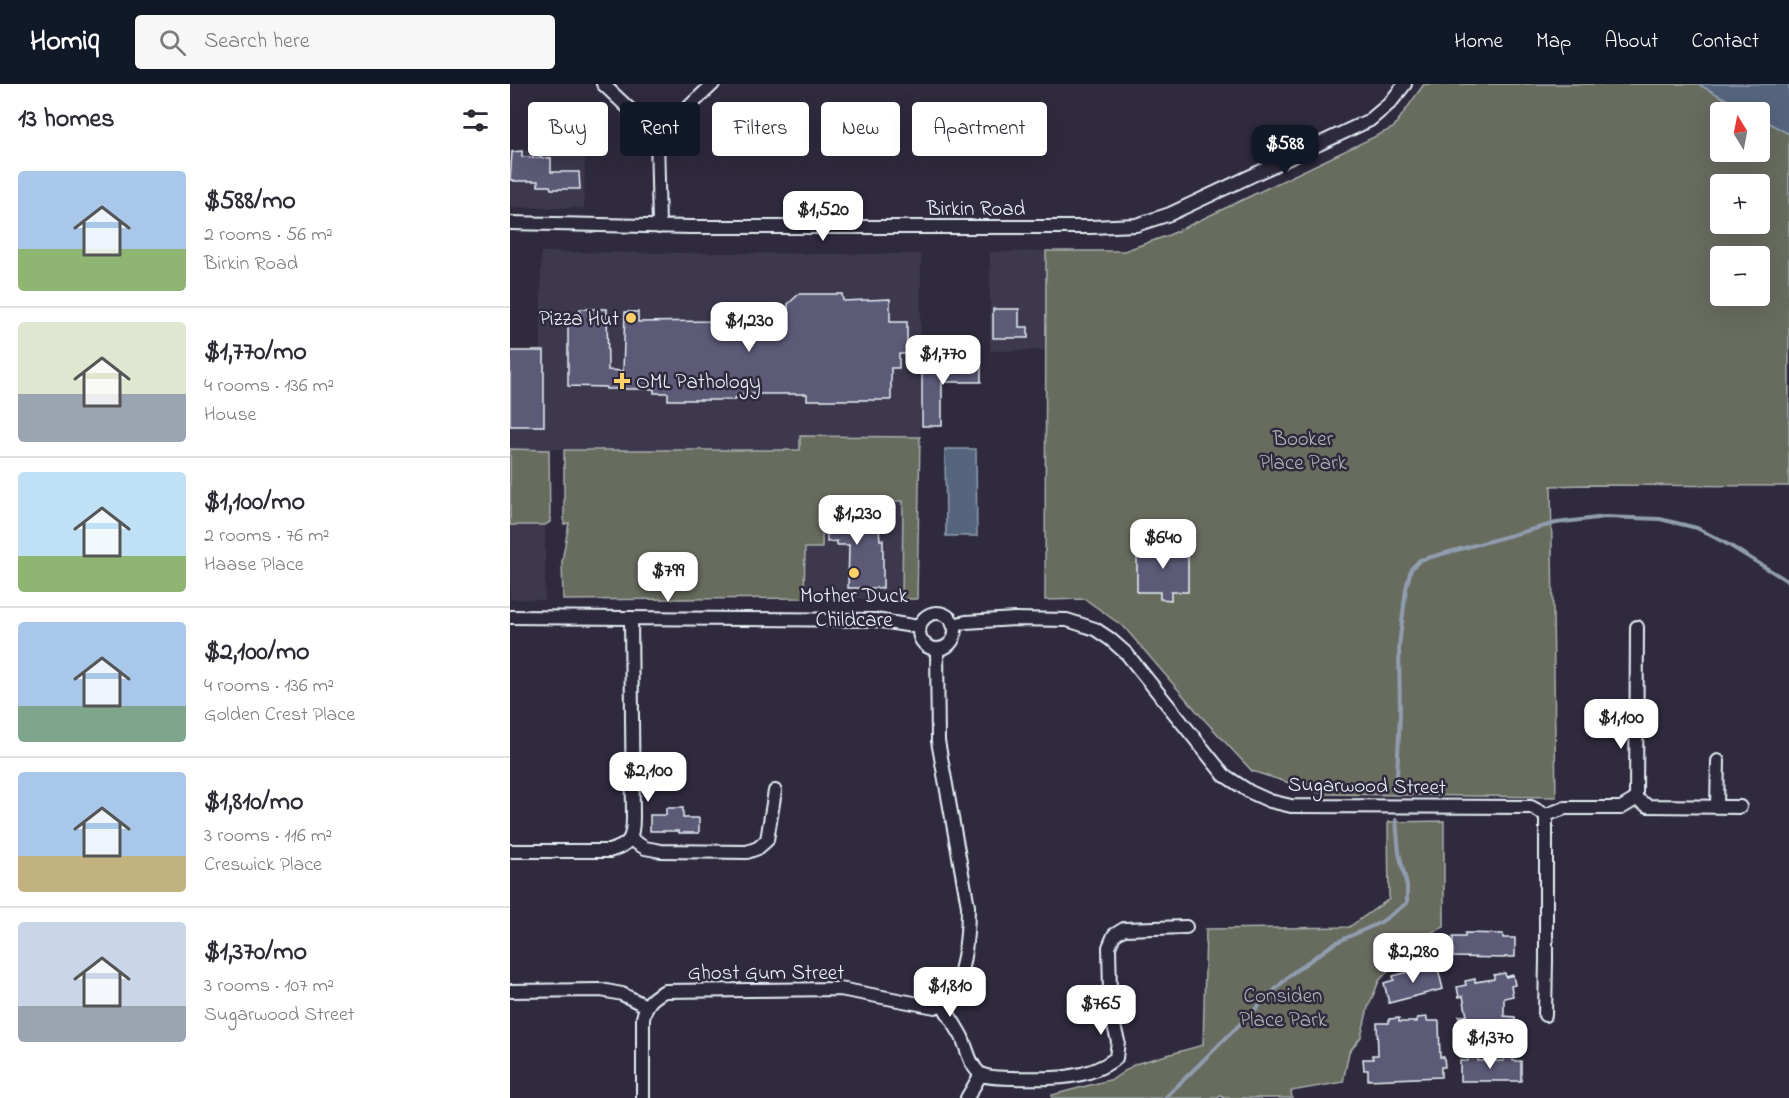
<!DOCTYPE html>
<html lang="en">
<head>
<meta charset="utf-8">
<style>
	body { margin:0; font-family:"Indie Flower",sans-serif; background:#f7f7f7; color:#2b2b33; height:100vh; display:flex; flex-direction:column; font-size:22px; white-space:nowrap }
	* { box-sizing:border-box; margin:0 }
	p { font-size:20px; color:#7c7c81 }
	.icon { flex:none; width:33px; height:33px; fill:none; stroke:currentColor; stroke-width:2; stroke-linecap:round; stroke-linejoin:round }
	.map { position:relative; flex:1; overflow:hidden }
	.details { display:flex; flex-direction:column; background:#fff; width:510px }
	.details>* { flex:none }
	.top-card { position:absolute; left:18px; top:18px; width:570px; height:54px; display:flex; gap:12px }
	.needle { width:39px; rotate:350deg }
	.tools { position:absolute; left:1200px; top:18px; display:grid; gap:12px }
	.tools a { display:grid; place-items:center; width:60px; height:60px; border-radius:6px; background:#fff; box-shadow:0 6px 24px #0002; font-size:30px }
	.price { position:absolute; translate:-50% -51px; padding:0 14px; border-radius:12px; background:#fff; color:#222; font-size:20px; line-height:39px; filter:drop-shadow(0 2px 3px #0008) }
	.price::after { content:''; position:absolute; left:50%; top:36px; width:18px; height:14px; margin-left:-9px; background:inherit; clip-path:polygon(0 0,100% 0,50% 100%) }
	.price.current { background:#111827; color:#fff }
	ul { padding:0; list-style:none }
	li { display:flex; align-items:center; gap:18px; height:150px; padding:0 18px }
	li+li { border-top:2px solid #e1e1e2 }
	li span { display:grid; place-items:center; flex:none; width:168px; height:120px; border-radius:6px; color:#555 }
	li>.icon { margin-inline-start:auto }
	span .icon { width:72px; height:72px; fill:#fffc; stroke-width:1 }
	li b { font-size:26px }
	h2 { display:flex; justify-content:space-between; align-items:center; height:72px; padding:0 18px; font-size:26px }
	.tag { padding:0 21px; border-radius:6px; background:#fff; box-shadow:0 6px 24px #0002; font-size:21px; line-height:54px }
	.tag.current { background:#111827; color:#fff }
	header { display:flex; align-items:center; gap:36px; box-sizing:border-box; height:84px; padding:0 30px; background:#111827; color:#fff }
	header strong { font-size:28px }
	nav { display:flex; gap:33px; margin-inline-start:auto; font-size:21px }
	.search { width:420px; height:54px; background:#f7f7f7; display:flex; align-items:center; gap:15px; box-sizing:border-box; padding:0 21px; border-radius:6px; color:#7c7c81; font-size:22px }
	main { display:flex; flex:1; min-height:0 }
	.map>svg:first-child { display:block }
	.built { fill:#3c384e }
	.green { fill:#676c5f; stroke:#a8aeac; stroke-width:1.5; fill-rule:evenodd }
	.water { fill:#56657e; stroke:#909daf; stroke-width:1.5 }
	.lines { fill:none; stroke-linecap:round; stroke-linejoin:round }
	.stream { stroke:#909daf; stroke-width:4 }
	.building { fill:#5c5a77; stroke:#e8f1f8; stroke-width:1.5 }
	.street-casing { stroke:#e8f1f8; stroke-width:16 }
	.street { stroke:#2f2a3d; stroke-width:12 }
	.poi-dot { fill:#ffd166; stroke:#2f2a3d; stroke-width:2 }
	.labels { text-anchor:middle; stroke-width:5; stroke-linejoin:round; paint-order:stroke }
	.street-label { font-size:21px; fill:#e8f1f8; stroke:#2f2a3d }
	.poi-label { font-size:21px; fill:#e8f1f8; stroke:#2f2a3d; text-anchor:end }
	.park-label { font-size:21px; fill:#aeb5b3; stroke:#2f2a3d }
</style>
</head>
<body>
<header>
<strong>Homiq</strong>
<div class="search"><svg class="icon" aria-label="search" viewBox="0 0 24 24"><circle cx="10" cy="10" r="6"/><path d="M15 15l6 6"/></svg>Search here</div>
<nav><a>Home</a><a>Map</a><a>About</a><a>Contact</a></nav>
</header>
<main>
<section class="details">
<h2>13 homes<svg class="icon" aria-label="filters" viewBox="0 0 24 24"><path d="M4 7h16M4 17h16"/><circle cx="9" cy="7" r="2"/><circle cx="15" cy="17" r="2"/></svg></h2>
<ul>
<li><span style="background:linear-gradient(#a9c7e8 65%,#8fb573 0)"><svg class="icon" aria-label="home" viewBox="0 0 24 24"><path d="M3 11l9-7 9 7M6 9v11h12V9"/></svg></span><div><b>$588/mo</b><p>2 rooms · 56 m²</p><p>Birkin Road</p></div></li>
<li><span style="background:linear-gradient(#dfe7d0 60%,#9aa5b1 0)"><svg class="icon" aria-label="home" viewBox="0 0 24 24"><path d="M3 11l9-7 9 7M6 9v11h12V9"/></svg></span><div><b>$1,770/mo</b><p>4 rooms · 136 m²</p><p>House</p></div></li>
<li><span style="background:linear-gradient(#bfe0f5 70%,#8fb573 0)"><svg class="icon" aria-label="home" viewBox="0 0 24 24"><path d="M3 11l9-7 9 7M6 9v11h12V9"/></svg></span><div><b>$1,100/mo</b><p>2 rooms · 76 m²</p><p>Haase Place</p></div></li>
<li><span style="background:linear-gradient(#a9c7e8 70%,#7fa58c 0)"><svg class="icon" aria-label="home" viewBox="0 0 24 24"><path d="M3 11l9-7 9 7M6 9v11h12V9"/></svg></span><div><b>$2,100/mo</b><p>4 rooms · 136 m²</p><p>Golden Crest Place</p></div></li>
<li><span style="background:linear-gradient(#a9c7e8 70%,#c2b280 0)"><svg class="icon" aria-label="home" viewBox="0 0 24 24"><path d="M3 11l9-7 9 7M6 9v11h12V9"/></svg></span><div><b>$1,810/mo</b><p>3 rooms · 116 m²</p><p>Creswick Place</p></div></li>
<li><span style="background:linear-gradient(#c9d6e8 70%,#9aa5b1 0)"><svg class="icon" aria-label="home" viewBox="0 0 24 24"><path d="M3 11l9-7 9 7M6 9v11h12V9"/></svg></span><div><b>$1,370/mo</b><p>3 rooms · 107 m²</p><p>Sugarwood Street</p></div></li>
</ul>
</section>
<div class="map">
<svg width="1279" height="1014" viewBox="0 0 1279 1014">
	<rect width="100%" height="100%" fill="#2f2a3d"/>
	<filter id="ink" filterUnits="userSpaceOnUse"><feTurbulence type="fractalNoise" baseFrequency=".0167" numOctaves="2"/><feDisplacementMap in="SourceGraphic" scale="12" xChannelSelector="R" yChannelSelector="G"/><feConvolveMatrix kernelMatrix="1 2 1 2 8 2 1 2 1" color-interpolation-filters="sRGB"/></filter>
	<g filter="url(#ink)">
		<path class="built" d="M0 66 75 67 74 124 0 123Z
			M536 167V266L480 267V168Z
			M31 168 411 170 410 353 291 352 290 366 0 365V266L31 265Z
			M312 416 393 417 392 515 294 514 295 464 312 463Z
			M0 441H35V516L0 515Z"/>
		<path class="green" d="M914 0H1188L1240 28H1210V68H1250V34L1279 50V402L1076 401 1041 402 1046 713 813 710 742 687 689 630 615 544 575 515 535 516 536 167H614L659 151 883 44ZM1210 100H1250V140H1210ZM1210 172H1250V212H1210Z
			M290 352 410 353 407 515H392L393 417 313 416 312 464H295L294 514 53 516 52 477 59 439 54 440V366H290Z
			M0 365 39 366 40 438 35 441H0Z
			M934 737V843L896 860 886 878 869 897 858 924 851 953 839 968 833 998 781 1007 782 1014H714L711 1011 708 1014H542V1011L603 995 625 980 693 961 696 845 839 843 879 815 878 738Z"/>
		<path class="water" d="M1188 0H1279V50L1250 34V28H1240Z
			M435 365H466L467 452H436Z"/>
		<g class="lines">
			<path class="stream" d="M886 710 890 631 889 562 896 505 901 485 910 476 1046 439 1095 433 1150 435 1187 444 1219 461 1279 498
				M655 1014 781 890 825 859 871 838 897 819V802L889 769 886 736"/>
		</g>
		<path class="building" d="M12 67V73L41 74V88H69L70 105H41L40 102H28V97H4V96H0L2 68Z
			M289 210H332L333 217 380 215V238H397V270H389V284H381V316H297V310H228V314H224V316H158V309H144V305H96V303L58 302V240L69 239 70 225H97L98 286 113 287 115 228H128V238L202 237V235L253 236V226L278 225V220Z
			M483 225H509V243H518V254H483Z
			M0 267H34V342H0Z
			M412 278H471V298H432V342H412Z
			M316 419H339V426H347V441H357V444H369L370 456H373V504H338L339 461H327V457L317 458Z
			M638 460H678V508H661V516L650 515V508H627V468H638Z
			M156 724H173V734H189V749H169V747H140V731H156Z
			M955 849 993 850V854H1005V873H995V874L943 873V853H955Z
			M917 883 918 887 928 885 933 905 879 919 874 899 884 896 883 892Z
			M995 889 996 893 1003 891 1005 901 1001 902 1003 912 994 914V932L1005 933V952L985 953 949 951V932H957L953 912 949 913 947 903 956 901 955 897 965 895V898L984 895V891Z
			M917 933V937H929L930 973H934L935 983H931V993L858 996V986H854L853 975H863L862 971H868L867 939H879V935L889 934V938H907V934Z
			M958 973H968V977H994V973H1003V977H1011V997H950V977H958Z"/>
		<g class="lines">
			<defs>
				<path id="street" d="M93 0 147 51
					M0 139 181 143H581L626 141 660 130 860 36 880 19 895 0
					M149 143 147 51 163 38 203 0
					M409 547a18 18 0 1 1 36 0a18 18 0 1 1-36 0Z
					M0 533 365 536 409 543
					M443 541 456 538 505 535 557 536 585 545 600 555 617 570 714 691 740 708 760 717 781 722 1021 723 1036 731V875L1035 931
					M1126 715 1138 722 1230 723
					M1207 722 1208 677
					M1036 731 1055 724H1111L1126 715 1127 543
					M120 755 135 764 151 767 237 768 248 764 257 756 265 707
					M0 767H99C120 761 123 755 123 733L121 534
					M0 907 91 906 112 910 136 922
					M433 921C439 932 446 942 452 953 457 964 460 983 471 990 480 995 494 993 504 994 539 995 578 996 606 974L608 957 602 935 600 908 599 863 604 851 614 845 676 843
					M133 1014V934C136 920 141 914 155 907L330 905 425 923C455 914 458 849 458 822L428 657 427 565
					M457 1014 471 990"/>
			</defs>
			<use href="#street" class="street-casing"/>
			<use href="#street" class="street"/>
		</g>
	</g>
	<g class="poi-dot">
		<circle cx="121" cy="234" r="6"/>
		<path d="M109 288h6v6h6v6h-6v6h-6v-6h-6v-6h6z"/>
		<circle cx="344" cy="489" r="6"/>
	</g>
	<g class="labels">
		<g class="street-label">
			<text x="466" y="131">Birkin Road</text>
			<text transform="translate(857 701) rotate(1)" y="7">Sugarwood Street</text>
			<text x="256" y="895">Ghost Gum Street</text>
		</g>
		<g class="poi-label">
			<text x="109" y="241">Pizza Hut</text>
			<text x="126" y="304" text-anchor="start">OML Pathology</text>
			<text x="344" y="518" text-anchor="middle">Mother Duck<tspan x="344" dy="24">Childcare</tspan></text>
		</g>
		<g class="park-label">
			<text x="793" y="361">Booker<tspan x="793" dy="24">Place Park</tspan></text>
			<text x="773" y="918">Considen<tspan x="773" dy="24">Place Park</tspan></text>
		</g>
	</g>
</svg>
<div class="tools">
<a><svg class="needle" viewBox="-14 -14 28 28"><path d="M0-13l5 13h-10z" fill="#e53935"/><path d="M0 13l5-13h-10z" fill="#7c7c81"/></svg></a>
<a>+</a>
<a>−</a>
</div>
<b class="price current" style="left:775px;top:92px">$588</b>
<b class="price" style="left:313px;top:158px">$1,520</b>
<b class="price" style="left:239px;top:269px">$1,230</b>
<b class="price" style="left:433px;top:302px">$1,770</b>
<b class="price" style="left:347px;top:462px">$1,230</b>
<b class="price" style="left:653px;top:486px">$640</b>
<b class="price" style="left:158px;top:519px">$799</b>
<b class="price" style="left:1111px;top:666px">$1,100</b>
<b class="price" style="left:138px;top:719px">$2,100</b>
<b class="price" style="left:903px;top:900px">$2,280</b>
<b class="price" style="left:440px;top:934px">$1,810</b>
<b class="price" style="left:591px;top:952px">$765</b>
<b class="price" style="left:980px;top:986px">$1,370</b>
<div class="top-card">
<a class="tag">Buy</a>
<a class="tag current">Rent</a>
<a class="tag">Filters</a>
<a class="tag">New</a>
<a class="tag">Apartment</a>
</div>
</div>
</main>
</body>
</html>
